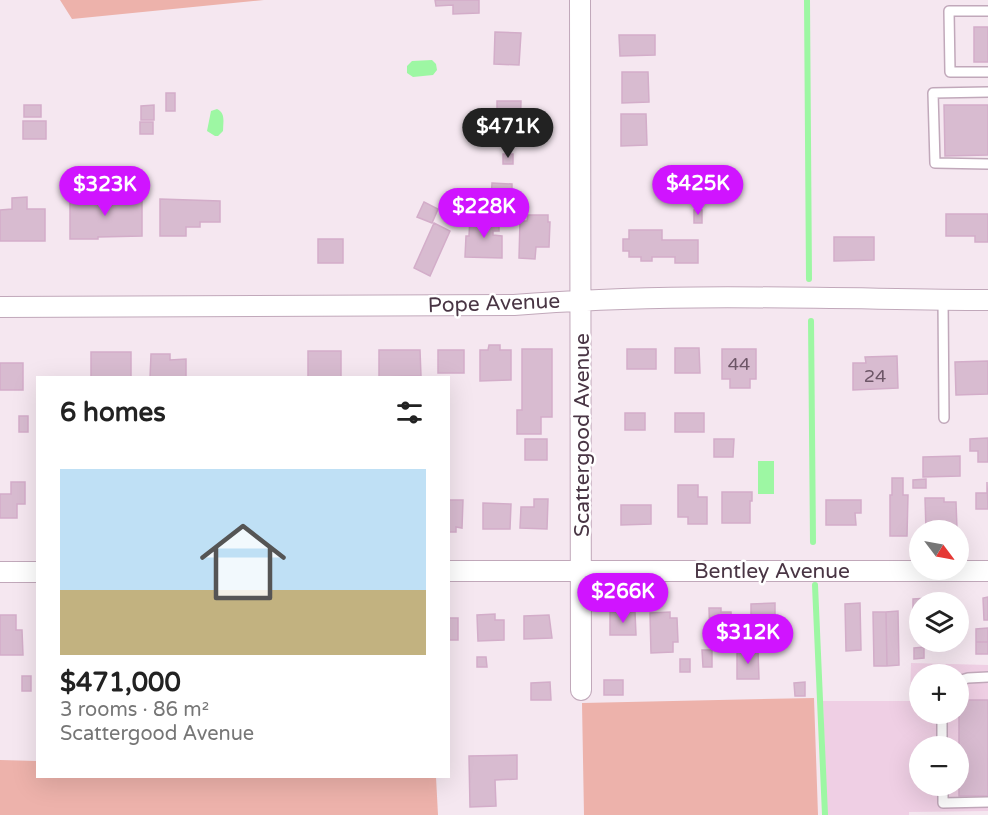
<!DOCTYPE html>
<html lang="en">
<head>
<meta charset="utf-8">
<style>
	body { margin:0; font-family:"Varela Round",sans-serif; background:#f6f6f6; color:#222; height:100vh; display:flex; flex-direction:column; font-size:22px; white-space:nowrap }
	* { box-sizing:border-box; margin:0 }
	p { font-size:20px; color:#767676 }
	.icon { flex:none; width:33px; height:33px; fill:none; stroke:currentColor; stroke-width:2; stroke-linecap:round; stroke-linejoin:round }
	.map { position:relative; flex:1; overflow:hidden }
	.drawer { position:absolute; left:36px; top:376px; width:414px; height:402px; display:flex; flex-direction:column; background:#fff; border-radius:0px; box-shadow:0 6px 24px #0002 }
	.drawer>* { flex:none }
	.needle { width:39px; rotate:122deg }
	.controls { position:absolute; left:909px; top:520px; display:grid; gap:12px }
	.controls a { display:grid; place-items:center; width:60px; height:60px; border-radius:50%; background:#fff; box-shadow:0 6px 24px #0002; font-size:30px }
	.price { position:absolute; translate:-50% -51px; padding:0 14px; border-radius:21px; background:#d014ff; color:#fff; font-size:20px; line-height:39px; filter:drop-shadow(0 2px 3px #0008) }
	.price::after { content:''; position:absolute; left:50%; top:36px; width:18px; height:14px; margin-left:-9px; background:inherit; clip-path:polygon(0 0,100% 0,50% 100%) }
	.price.active { background:#222; color:#fff }
	ul { padding:0; list-style:none }
	li { display:grid; align-content:center; gap:12px; height:318px; padding:0 24px }
	li+li { border-top:2px solid #e0e0e0 }
	li span { display:grid; place-items:center; height:186px; border-radius:0px; color:#555 }
	li>.icon { margin-inline-start:auto }
	span .icon { width:108px; height:108px; fill:#fffc; stroke-width:1 }
	li b { font-size:26px }
	h2 { display:flex; justify-content:space-between; align-items:center; height:72px; padding:0 24px; font-size:26px }
	.map>svg:first-child { display:block }
	.education { fill:#efcfe4; fill-rule:evenodd }
	.green { fill:#edb2ab }
	.water { fill:#9df7a3 }
	.lines { fill:none; stroke-linecap:round; stroke-linejoin:round }
	.stream { stroke:#9df7a3; stroke-width:6 }
	.building { fill:#d8bbd0; stroke:#d3adc9; stroke-width:1.5 }
	.lane-casing { stroke:#c1a8ba; stroke-width:12 }
	.street-casing { stroke:#c1a8ba; stroke-width:22 }
	.lane { stroke:#fff; stroke-width:9 }
	.street { stroke:#fff; stroke-width:20 }
	.labels { text-anchor:middle; stroke-width:5; stroke-linejoin:round; paint-order:stroke }
	.number-label { font-size:18px; fill:#6d5667 }
	.street-label { font-size:21px; fill:#493544; stroke:#fff }
</style>
</head>
<body>
<div class="map">
<svg width="988" height="815" viewBox="0 0 988 815">
	<rect width="100%" height="100%" fill="#f5e7f0"/>
	<path class="education" d="M911 663 988 665V811L909 812V815H827L823 701H910ZM920 675H958V714H920ZM920 747H958V786H920Z"/>
	<path class="green" d="M60 0H264L72 19Z
		M814 698 818 815H584L582 703Z
		M0 760 37 761 38 777H436L438 815H0Z"/>
	<path class="water" d="M432 60 436 64 437 70 433 75 413 77 407 73V66L412 61Z
		M217 109C226 113 223 123 223 131L218 136H215L207 131 211 111Z
		M758 461H774V494H758Z"/>
	<g class="lines">
		<path class="stream" d="M807 0 809 279
			M811 321 813 542
			M815 585 825 815"/>
	</g>
	<path class="building" d="M435 0H479V13L453 14V5L436 6Z
		M974 27H988V62H974Z
		M495 32 521 33 519 65 494 64Z
		M619 35H655V55L620 56Z
		M622 72H648L649 102 622 103Z
		M166 93H175V111H166Z
		M497 101H521L520 133H497Z
		M24 105H41V117H24Z
		M154 105V120H141V106Z
		M944 105H988V155L945 156Z
		M621 114H646L647 145 621 146Z
		M23 121H46V139H23Z
		M140 122H153V134H140Z
		M503 154H513V164H503Z
		M492 183 512 184V203L491 202Z
		M70 196H142V236L98 237V239H70Z
		M27 197V209H45V241H0V210L12 209V198Z
		M160 199 220 201V222H200V227H186V236H160Z
		M424 202 438 209 432 223 417 217Z
		M694 210H702V223H694Z
		M946 214H988V242H975V236H946Z
		M528 215H548V222H550L549 247H536L535 259 519 258 520 221H527Z
		M470 217H493V220H499V231H493V235L502 236V258L465 257 466 236H469Z
		M434 223 450 231 430 276 414 268Z
		M629 230H662V240H698V263H675V257H652V261H641V257H629V251H623V239H629Z
		M834 237H874V260L834 261Z
		M318 239H343V263H318Z
		M489 345H500V350H511V380L480 381V350H488Z
		M675 348H699L700 373H675Z
		M522 349H552V417H541V434H517V410H522Z
		M627 349H656V369H627Z
		M722 349H756V379H750V388H730V379H722Z
		M379 350H420L421 376 379 377Z
		M438 350H464V373H438Z
		M308 351H341V378H308Z
		M91 352H131V378H91Z
		M151 354H170V360L186 359V378H150Z
		M897 356 898 388 853 390V363H866L865 357Z
		M988 361V394L956 395 955 362Z
		M0 363H23V390H0Z
		M625 413H645V430H625Z
		M675 413H704V432H675Z
		M19 416H28V432H19Z
		M988 438V462H978V451H970V439Z
		M525 439H547V460H525Z
		M714 439H734L733 457H714Z
		M960 456V476L923 477V457Z
		M892 478H903V495H908L907 536H890V495H892Z
		M926 479V488H913V480Z
		M11 482H25V504H17V518H0V494H11Z
		M987 482 988 509H976V493H987Z
		M678 485H698V497H707V524H688V517H678Z
		M722 492H752V501H750V523H722Z
		M925 498H944V502H956L957 529 926 530Z
		M534 499H548L547 529 520 528 521 507H534Z
		M448 500H463L462 528 456 527V532H448Z
		M826 500H861V513H855L856 525H826Z
		M483 503 511 504 510 529H483Z
		M621 505H651V524L621 525Z
		M988 597V620H984L983 598Z
		M930 598 931 603H920V615H913V599Z
		M775 603V640L751 641V604Z
		M860 603 861 650 846 651 845 604Z
		M709 608H721V612H731L732 639 710 640Z
		M898 611 899 665 887 666 886 612Z
		M610 612H635L636 635H610Z
		M670 612V618H677L678 642H673V652L651 653 650 613Z
		M873 612H886L887 666H874Z
		M495 614V620H504V640L478 641 477 615Z
		M0 615H16V630H22L23 655H0Z
		M549 615 552 638 524 639V616Z
		M448 618H458V640H448Z
		M988 628V642H976V629Z
		M976 642H988V654H976Z
		M924 647V658L914 659V648Z
		M702 650H712V667H703Z
		M737 650H758L759 679H737Z
		M477 657H486L487 667H477Z
		M680 659H690V672H680Z
		M22 676H31V691H22Z
		M604 680H623V695H604Z
		M550 682 551 700H531V683Z
		M805 682V696H795L794 683Z
		M959 700H988V796H959Z
		M517 755V779L495 780 496 806 470 807 469 756Z"/>
	<g class="lines">
		<defs>
			<path id="lane" d="M988 11H949L950 72H988
				M988 92 933 93 935 163 988 164
				M943 300 944 418
				M958 681 968 678 988 677
				M942 714V747
				M943 786V803L988 802"/>
			<path id="street" d="M580 0 581 690
				M0 307 514 305C671 292 830 299 988 300
				M448 571H988
				M0 572H38"/>
		</defs>
		<use href="#lane" class="lane-casing"/>
		<use href="#street" class="street-casing"/>
		<use href="#lane" class="lane"/>
		<use href="#street" class="street"/>
	</g>
	<g class="labels">
		<g class="number-label">
			<text x="739" y="370">44</text>
			<text x="875" y="382">24</text>
		</g>
		<g class="street-label">
			<text transform="translate(494 303) rotate(-2)" y="7">Pope Avenue</text>
			<text transform="translate(582 435) rotate(-90)" y="7">Scattergood Avenue</text>
			<text x="772" y="578">Bentley Avenue</text>
		</g>
	</g>
</svg>
<div class="controls">
<a><svg class="needle" viewBox="-14 -14 28 28"><path d="M0-13l5 13h-10z" fill="#e53935"/><path d="M0 13l5-13h-10z" fill="#767676"/></svg></a>
<a><svg class="icon" aria-label="layers" viewBox="0 0 24 24"><path d="M12 4l9 5-9 5-9-5zM3 14l9 5 9-5"/></svg></a>
<a>+</a>
<a>−</a>
</div>
<b class="price active" style="left:508px;top:159px">$471K</b>
<b class="price" style="left:698px;top:216px">$425K</b>
<b class="price" style="left:105px;top:217px">$323K</b>
<b class="price" style="left:484px;top:239px">$228K</b>
<b class="price" style="left:623px;top:624px">$266K</b>
<b class="price" style="left:748px;top:665px">$312K</b>
<section class="drawer">
<h2>6 homes<svg class="icon" aria-label="filters" viewBox="0 0 24 24"><path d="M4 7h16M4 17h16"/><circle cx="9" cy="7" r="2"/><circle cx="15" cy="17" r="2"/></svg></h2>
<ul>
<li><span style="background:linear-gradient(#bfe0f5 65%,#c2b280 0)"><svg class="icon" aria-label="home" viewBox="0 0 24 24"><path d="M3 11l9-7 9 7M6 9v11h12V9"/></svg></span><div><b>$471,000</b><p>3 rooms · 86 m²</p><p>Scattergood Avenue</p></div></li>
</ul>
</section>
</div>
</body>
</html>
